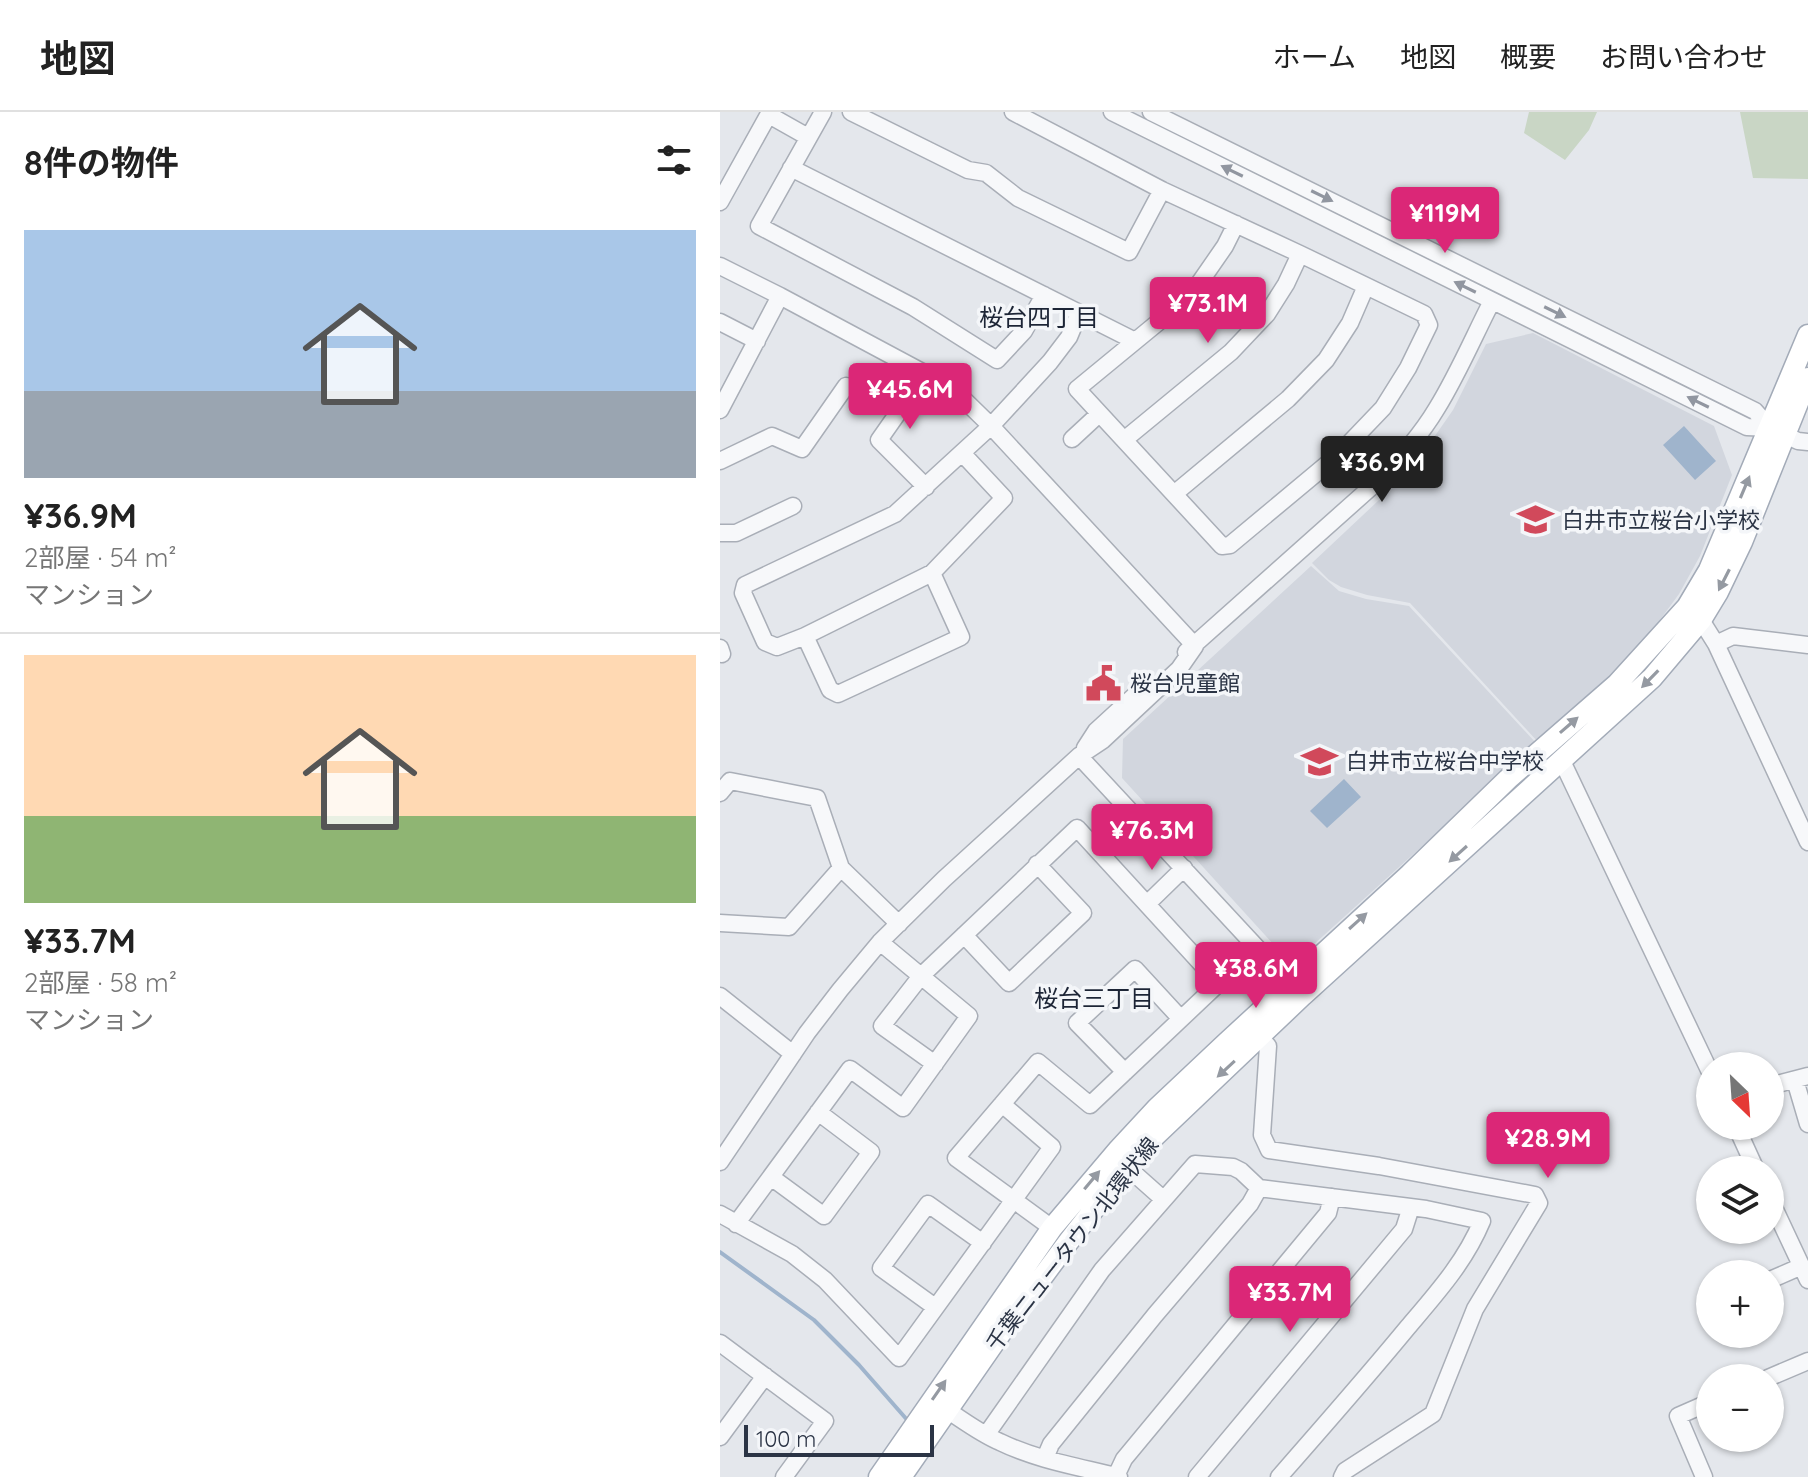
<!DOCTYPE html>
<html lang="ja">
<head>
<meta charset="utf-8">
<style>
	body { margin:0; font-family:Quicksand,"Noto Sans JP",sans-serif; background:#f6f6f6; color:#222; height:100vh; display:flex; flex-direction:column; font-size:30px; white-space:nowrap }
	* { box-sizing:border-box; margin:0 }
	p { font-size:26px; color:#767676 }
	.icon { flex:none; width:44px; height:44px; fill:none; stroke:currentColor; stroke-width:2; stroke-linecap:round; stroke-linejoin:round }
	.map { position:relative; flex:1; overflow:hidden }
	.drawer { display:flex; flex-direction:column; background:#fff; width:720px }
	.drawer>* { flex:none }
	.needle { width:52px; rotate:155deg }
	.tools { position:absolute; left:976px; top:940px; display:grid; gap:16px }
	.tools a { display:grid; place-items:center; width:88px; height:88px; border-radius:50%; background:#fff; box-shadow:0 2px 6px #0004; font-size:40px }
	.scale { position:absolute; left:24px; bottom:20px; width:190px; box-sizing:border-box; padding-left:8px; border:4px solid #2b3445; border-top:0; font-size:22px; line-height:28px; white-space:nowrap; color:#2b3445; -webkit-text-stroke:6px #f4f6f9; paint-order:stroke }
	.price { position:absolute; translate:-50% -68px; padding:0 18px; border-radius:8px; background:#db2777; color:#fff; font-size:26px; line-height:52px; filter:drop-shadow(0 2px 4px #0008) }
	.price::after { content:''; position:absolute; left:50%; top:48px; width:24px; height:18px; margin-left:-12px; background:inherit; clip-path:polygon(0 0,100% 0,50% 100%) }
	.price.current { background:#222; color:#fff }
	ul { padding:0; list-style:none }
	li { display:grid; align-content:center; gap:16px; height:424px; padding:0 24px }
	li+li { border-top:2px solid #e0e0e0 }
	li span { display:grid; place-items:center; height:248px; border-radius:0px; color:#555 }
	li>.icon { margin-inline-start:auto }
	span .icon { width:144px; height:144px; fill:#fffc; stroke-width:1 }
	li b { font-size:34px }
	h2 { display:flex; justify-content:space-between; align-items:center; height:96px; padding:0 24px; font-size:34px }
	header { display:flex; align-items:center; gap:48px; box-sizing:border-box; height:112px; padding:0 40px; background:#fff; border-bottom:2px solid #e0e0e0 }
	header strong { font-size:38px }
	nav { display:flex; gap:44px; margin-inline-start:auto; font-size:28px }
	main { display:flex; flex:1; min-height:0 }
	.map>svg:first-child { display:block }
	.built { fill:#d2d6de }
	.green { fill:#c9d6c5 }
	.water { fill:#9fb4cc }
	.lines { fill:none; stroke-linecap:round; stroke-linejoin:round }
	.stream { stroke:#9fb4cc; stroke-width:4 }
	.minor-casing { stroke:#a9aeb7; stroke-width:19 }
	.major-casing { stroke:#a3abb8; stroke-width:23 }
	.minor { stroke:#f7f8fa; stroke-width:16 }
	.major { stroke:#fff; stroke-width:20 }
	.oneway { fill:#9196a0 }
	.oneway2 { fill:#959aa2 }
	.labels { text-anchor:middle; stroke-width:7; stroke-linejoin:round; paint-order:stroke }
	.poi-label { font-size:22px; fill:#2b3445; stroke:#f4f6f9; text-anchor:start }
	.street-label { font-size:22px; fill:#2b3445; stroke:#f4f6f9 }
	.neighbourhood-label { font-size:24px; fill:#1d2536; stroke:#f4f6f9 }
</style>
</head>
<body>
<header>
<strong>地図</strong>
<nav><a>ホーム</a><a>地図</a><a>概要</a><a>お問い合わせ</a></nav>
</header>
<main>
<section class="drawer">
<h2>8件の物件<svg class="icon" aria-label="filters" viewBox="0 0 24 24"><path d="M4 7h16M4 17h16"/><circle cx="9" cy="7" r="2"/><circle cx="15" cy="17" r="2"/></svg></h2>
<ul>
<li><span style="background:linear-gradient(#a9c7e8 65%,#9aa5b1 0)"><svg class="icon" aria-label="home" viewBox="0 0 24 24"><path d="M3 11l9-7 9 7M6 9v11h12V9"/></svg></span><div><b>¥36.9M</b><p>2部屋 · 54 m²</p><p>マンション</p></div></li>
<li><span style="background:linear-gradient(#ffd9b3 65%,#8fb573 0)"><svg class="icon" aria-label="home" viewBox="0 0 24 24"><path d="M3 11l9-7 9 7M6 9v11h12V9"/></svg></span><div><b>¥33.7M</b><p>2部屋 · 58 m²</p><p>マンション</p></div></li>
</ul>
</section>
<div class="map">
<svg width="1088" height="1365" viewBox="0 0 1088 1365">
	<rect width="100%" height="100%" fill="#e4e7ec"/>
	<path class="built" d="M813 221 994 314 1012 363 980 444 959 482 931 520 901 555 818 630 690 491 647 483 621 475 609 468 592 451 676 372 703 341 733 298 766 232Z
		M591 454 619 479 646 487 689 494 816 631 592 834 554 833 402 666 403 627Z"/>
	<path class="green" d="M809 0H877L869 18 845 48 804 21Z
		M1020 0H1088V67L1033 66Z"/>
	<path class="water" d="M964 314 996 349 975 368 943 333Z
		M624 667 641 685 607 716 590 699Z"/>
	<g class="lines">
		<path class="stream" d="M0 1140 94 1208 139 1253 189 1310"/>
		<defs>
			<path id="minor" d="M103 0 39 114 193 195 277 248 304 219 324 183
				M131 0 248 58 266 61 298 86 409 140 442 78
				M293 0 442 78 580 142 704 202 709 213 688 256 663 296 618 343 510 433 502 434 357 277 447 203 478 173 505 134 516 112
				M392 0 1027 315 1050 316 1078 329 1088 330
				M431 0 1035 299 1050 316
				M49 3 88 25
				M71 56 415 229
				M0 90 50 0
				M0 154 60 184 232 276 271 314 475 534
				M0 210 37 229
				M0 298 60 184
				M352 327 379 302
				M404 328 511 240 547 202 566 172 580 142
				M242 341 284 386 212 461 85 524 57 535 45 530 23 481 25 473 175 402 271 314 330 250 349 225 359 201
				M0 349 52 324 82 337 126 274
				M206 375 159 328 206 261
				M454 382 568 287 606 248 630 211 646 174
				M0 421H16L73 394
				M974 502 981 508 996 532 1088 730
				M85 524 110 578 118 582 241 525 212 461
				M996 532 1013 524 1088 533
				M0 536 2 542
				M466 540 658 369C680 346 701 323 717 296 738 262 754 224 772 189
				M365 636 376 619 424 575
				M359 644 578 880
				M841 647 990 960
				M0 681 10 669 97 686 121 756 179 812
				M427 792 464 756
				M0 811 69 815 121 756
				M244 823 289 871 363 801 317 752
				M0 884 73 942
				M540 925 548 934 542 1023 549 1038 659 1054 815 1083 819 1091 755 1197 713 1302 625 1359 622 1365
				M215 952 162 914 201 864 357 716 499 871 370 993 318 950 236 1046 332 1116
				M405 960 357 911 415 857 461 907
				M1075 968 1088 1012
				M1050 974 1088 964
				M1016 1014 1036 1058
				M0 1050 87 921 120 878 160 830 224 767 359 644 383 628 459 557 475 534
				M407 1055 443 1087
				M51 1065 104 1104 151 1040 98 1000
				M1050 1087 1088 1168
				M0 1102 72 1142 105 1168 179 1246 332 1035 282 992
				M16 1112 130 957 183 996 249 904 160 830
				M1050 1168 1082 1154
				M215 1195 161 1156 208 1092 263 1131
				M0 1231 105 1309 64 1365
				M1048 1266 1088 1249
				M227 1298C244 1309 261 1322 280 1330 317 1348 360 1355 399 1365
				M266 1323 382 1158 475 1052 513 1055 521 1059 539 1076 706 1097 762 1109C745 1150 716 1182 688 1215 646 1266 602 1316 559 1365
				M0 1325 45 1264
				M325 1346 331 1332 435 1203 530 1092 539 1076
				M396 1364 404 1347 608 1101 612 1085
				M477 1365 684 1117 691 1095
				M984 1365 958 1304 990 1290"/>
			<path id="major" d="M159 1365 332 1116 399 1037 437 996 506 931 690 762 788 667 897 572 967 495 989 458 1088 223
				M181 1365 283 1218 349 1129 407 1055 435 1024 582 884 932 566 981 508 998 480 1022 430 1088 266"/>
		</defs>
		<use href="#minor" class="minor-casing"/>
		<use href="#major" class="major-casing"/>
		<use href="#minor" class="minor"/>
		<use href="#major" class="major"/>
	</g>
	<defs><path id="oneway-solid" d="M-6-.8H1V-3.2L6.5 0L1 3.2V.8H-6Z" transform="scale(2)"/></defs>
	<g class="oneway">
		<use href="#oneway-solid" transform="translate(512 59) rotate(-154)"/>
		<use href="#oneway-solid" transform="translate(602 84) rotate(26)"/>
		<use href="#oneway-solid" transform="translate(745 175) rotate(-154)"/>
		<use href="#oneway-solid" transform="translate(835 200) rotate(26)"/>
		<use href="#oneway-solid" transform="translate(978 290) rotate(-154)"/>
	</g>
	<g class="oneway2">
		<use href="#oneway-solid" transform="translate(1025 375) rotate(-67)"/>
		<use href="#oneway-solid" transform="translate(1004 468) rotate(117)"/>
		<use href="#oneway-solid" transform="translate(930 567) rotate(134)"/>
		<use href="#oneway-solid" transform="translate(849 613) rotate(-41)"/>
		<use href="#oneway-solid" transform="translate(738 742) rotate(138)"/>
		<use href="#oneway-solid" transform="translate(638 809) rotate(-42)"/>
		<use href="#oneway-solid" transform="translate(506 957) rotate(137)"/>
		<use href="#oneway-solid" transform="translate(372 1068) rotate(-50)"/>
		<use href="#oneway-solid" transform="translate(219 1278) rotate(-55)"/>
	</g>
	<defs>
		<symbol id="school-bare" viewBox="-9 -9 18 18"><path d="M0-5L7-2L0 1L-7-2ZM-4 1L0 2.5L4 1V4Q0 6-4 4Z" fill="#d1495b" stroke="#f4f6f9" stroke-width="2.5" paint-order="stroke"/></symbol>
		<symbol id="civic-bare" viewBox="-9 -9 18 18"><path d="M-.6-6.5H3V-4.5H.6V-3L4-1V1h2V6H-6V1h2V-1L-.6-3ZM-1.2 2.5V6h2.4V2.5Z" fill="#d1495b" stroke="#f4f6f9" stroke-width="2.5" paint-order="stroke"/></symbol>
	</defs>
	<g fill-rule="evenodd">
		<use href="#school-bare" x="790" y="382" width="51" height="51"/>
		<use href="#civic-bare" x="358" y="546" width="51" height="51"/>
		<use href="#school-bare" x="574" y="624" width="51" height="51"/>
	</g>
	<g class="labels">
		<g class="poi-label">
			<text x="842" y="416">白井市立桜台小学校</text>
			<text x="410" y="579">桜台児童館</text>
			<text x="626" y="657">白井市立桜台中学校</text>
		</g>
		<g class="street-label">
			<text transform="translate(352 1132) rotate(-52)" y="8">千葉ニュータウン北環状線</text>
		</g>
		<g class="neighbourhood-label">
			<text x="319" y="214">桜台四丁目</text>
			<text x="374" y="895">桜台三丁目</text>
		</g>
	</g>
</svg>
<div class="tools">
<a><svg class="needle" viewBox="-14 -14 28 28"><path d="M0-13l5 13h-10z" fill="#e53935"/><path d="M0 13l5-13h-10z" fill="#767676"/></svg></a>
<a><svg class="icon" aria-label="layers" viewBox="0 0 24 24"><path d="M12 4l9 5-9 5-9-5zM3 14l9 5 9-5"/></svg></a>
<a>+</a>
<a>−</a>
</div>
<div class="scale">100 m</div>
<b class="price" style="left:725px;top:143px">¥119M</b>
<b class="price" style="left:488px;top:233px">¥73.1M</b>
<b class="price" style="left:190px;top:319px">¥45.6M</b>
<b class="price current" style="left:662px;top:392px">¥36.9M</b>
<b class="price" style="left:432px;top:760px">¥76.3M</b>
<b class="price" style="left:536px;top:898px">¥38.6M</b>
<b class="price" style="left:828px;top:1068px">¥28.9M</b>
<b class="price" style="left:570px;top:1222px">¥33.7M</b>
</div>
</main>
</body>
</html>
